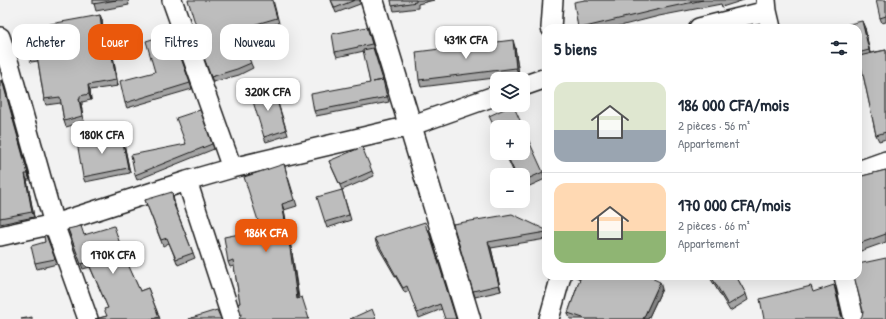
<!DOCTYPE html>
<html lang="fr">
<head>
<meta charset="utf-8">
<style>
	body { margin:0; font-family:"Patrick Hand",sans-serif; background:#f6f6f7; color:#1f2937; height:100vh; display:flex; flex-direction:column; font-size:15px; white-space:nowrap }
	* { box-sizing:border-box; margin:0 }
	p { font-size:13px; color:#747a83 }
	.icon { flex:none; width:22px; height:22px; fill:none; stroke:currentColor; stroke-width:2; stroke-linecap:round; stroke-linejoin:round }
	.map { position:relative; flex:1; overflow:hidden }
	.panel { position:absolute; left:542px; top:24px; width:320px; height:256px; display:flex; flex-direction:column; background:#fff; border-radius:12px; box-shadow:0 4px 16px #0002 }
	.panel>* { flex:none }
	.hud { position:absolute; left:12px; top:24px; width:380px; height:36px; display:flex; gap:8px }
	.fabs { position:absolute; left:490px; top:72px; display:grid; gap:8px }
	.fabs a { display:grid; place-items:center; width:40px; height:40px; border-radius:8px; background:#fff; box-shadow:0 4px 16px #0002; font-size:20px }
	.price { position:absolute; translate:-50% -34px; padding:0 9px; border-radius:8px; background:#fff; color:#222; font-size:13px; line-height:26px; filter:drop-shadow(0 1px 2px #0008) }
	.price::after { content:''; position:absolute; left:50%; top:24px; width:12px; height:9px; margin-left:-6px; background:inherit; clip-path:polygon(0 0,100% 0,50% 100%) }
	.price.active { background:#ea580c; color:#fff }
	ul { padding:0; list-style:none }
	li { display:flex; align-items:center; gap:12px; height:100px; padding:0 12px }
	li+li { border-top:1px solid #e0e1e3 }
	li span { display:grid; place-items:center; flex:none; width:112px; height:80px; border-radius:12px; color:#555 }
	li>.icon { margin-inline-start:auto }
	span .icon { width:48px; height:48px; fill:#fffc; stroke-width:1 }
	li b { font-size:17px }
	h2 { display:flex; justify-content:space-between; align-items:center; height:48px; padding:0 12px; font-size:17px }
	.tag { padding:0 14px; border-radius:12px; background:#fff; box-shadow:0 4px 16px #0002; font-size:14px; line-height:36px }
	.tag.active { background:#ea580c; color:#fff }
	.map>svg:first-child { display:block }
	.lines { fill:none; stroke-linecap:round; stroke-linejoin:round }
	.minor-casing { stroke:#1c1c1c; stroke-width:22 }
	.tertiary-casing { stroke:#1c1c1c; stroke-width:25 }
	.minor { stroke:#fff; stroke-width:19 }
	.tertiary { stroke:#fff; stroke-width:22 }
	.wall { fill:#a3a3a3; stroke:#1c1c1c }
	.shaded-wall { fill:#848484; stroke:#1c1c1c }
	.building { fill:#bdbdbd; stroke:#1c1c1c }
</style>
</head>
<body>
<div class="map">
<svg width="886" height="319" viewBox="0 0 886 319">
	<rect width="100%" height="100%" fill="#f2f2f2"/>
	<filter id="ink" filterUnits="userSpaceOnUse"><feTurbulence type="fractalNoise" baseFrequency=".025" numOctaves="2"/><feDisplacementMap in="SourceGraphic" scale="8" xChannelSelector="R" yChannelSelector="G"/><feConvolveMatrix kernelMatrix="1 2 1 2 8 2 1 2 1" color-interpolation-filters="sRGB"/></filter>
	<g filter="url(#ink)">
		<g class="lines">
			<defs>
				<path id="minor" d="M172 0 232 168
					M766 0 767 11 771 28
					M551 28 553 0
					M699 28 767 11
					M0 37 10 67 54 224 88 319
					M523 86 546 78
					M858 171 886 161
					M187 181 232 319
					M0 236 54 224 187 181 232 168 410 126 497 95
					M844 276 854 319
					M549 319 561 276"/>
				<path id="tertiary" d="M372 0 469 319"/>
			</defs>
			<use href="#minor" class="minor-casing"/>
			<use href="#tertiary" class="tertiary-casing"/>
			<use href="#minor" class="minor"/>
			<use href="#tertiary" class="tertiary"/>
		</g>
		<path class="wall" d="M93 0H128L129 5 96 11Z
			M273 0 279 23 238 35 253 68 239 75 213 82 193 27Z
			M331 0H360V4L336 13Z
			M391 0H434L418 4V8L394 11Z
			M585 0H744L722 7 721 4 659 16 612 28H578Z
			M886 0V22L882 23 880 18Z
			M100 15 102 20 105 51 113 56 118 86 90 90 91 100 82 102V105H81L84 122 66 127 64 121 61 103 46 105 44 99 38 61 31 62 29 57 35 34Z
			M858 28H865L870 53 886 50V139L879 141 876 135 860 60H858Z
			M369 32 389 102 316 116 314 111 370 83 364 51 337 57 335 52Z
			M172 33 192 89 127 108 125 103 155 72Z
			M515 47 519 75 421 87 419 80Z
			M2 80 30 180H27L34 217 0 224V81Z
			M275 93 288 135 266 142 264 137Z
			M200 110 214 149 137 180 135 175 186 144Z
			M123 139 130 173 85 182 83 177Z
			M505 153H523L543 172 545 179 523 189V175H515Z
			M329 161 372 171 374 176 342 190Z
			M284 164 297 206 284 210 292 253 299 298 241 315 240 303 234 266 230 267 228 262 261 230Z
			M886 170V242L858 252V177Z
			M342 190 351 220 327 228 325 222Z
			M173 197 176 209 195 258 178 265 169 243 163 246 145 200Z
			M453 224 546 230V239L491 248 501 291 475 297Z
			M68 229 84 235 123 254 140 291 148 288 160 319H95L107 316 108 308 90 267 83 269Z
			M428 230 430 234 456 319 442 309 419 318 409 291 405 293 376 243 375 238Z
			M46 235 57 264 37 269 35 263 45 242Z
			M574 276H647L662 289 648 319H570L568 313 580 279Z
			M709 276H736L746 294 748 300 730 311Z"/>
		<path class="shaded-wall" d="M100 15 102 20 106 57 104 51Z
			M862 21 865 28 871 58 869 50Z
			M513 40 515 47 519 75 516 68Z
			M111 50 113 56 118 86 116 80Z
			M2 80 4 86 30 180 28 174Z
			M88 85 90 90 91 100 89 94Z
			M79 99 81 105 84 122 82 116Z
			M121 133 123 139 130 173 128 168Z
			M25 174 27 180 34 217 32 212Z
			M172 192 173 197 176 210 174 205Z
			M282 204 284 210 292 253 299 304 297 299Z
			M488 242 491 248 501 291 499 285Z
			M660 282 662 289 648 319H643Z
			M834 285 836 291 843 319 841 315Z"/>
		<path class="building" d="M93 0H117L93 4Z
			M188 0H272L277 18 236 30 251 63 237 69 211 77 193 27 196 26Z
			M331 0H355L335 8Z
			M391 0H416V2L392 6Z
			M585 0H703L656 10 581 28H578L574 2Z
			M876 0H886V16L880 18Z
			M100 15 104 51 111 50 116 80 88 85 89 94 80 96V99H79L82 116 64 121 60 97 44 99 37 55 29 57 25 36 35 34 34 27Z
			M862 21 869 50 858 53V28H832Z
			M753 24 754 28H734Z
			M367 27 372 44 335 52 332 34Z
			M172 33 190 83 125 103 120 81 155 72 146 41Z
			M513 40 516 68 419 80 416 52Z
			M373 48 383 80 373 82 383 80 387 97 314 111 311 94 370 83 363 50Z
			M886 50V132L876 135 859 56Z
			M2 80 28 174H25L32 212 0 218V81Z
			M273 88 286 130 264 137 251 95Z
			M513 105 523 127H497V133L489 116Z
			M200 110 212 144 135 175 131 155 186 144 176 118Z
			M523 128 543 172 523 181V175H516L506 153H523Z
			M121 133 128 168 83 177 77 142Z
			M362 147 372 171 340 185 329 161Z
			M284 164 294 200 282 204 290 248 297 299 302 297 309 319H239L241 315 240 310 238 304 240 303 233 260 228 262 224 237 261 230 244 177Z
			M886 170V234L858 244V177Z
			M342 190 349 215 325 222 317 197Z
			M172 192 174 205 193 253 176 259 167 238 161 240 145 200Z
			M512 214 546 230V232L488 242 499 285 473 291 453 224Z
			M425 222 427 230 428 229 456 319H445L440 304 417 313 407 286 403 288 375 238Z
			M81 226 84 235 114 226 123 253 140 291 148 288 159 317 152 319H95L107 316 104 309 108 308 88 262 81 264 68 229Z
			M46 235 55 259 35 263 31 246 45 242 44 236Z
			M886 258V319H860L862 316 863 311 854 276H858V264Z
			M581 276H647L660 282 643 319H586L568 313Z
			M711 276H736L746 294 728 305Z
			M834 285 841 315 843 319H764L760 299 811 286 813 292Z
			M372 309 376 319H350Z
			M217 310 221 319H188Z
			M32 317V319H21Z"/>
	</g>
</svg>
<div class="fabs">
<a><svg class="icon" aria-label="layers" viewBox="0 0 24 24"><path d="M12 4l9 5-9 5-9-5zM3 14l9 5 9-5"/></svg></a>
<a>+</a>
<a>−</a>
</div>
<b class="price" style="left:466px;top:60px">431K CFA</b>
<b class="price" style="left:268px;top:112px">320K CFA</b>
<b class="price" style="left:102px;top:155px">180K CFA</b>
<b class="price active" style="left:266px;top:253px">186K CFA</b>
<b class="price" style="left:113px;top:275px">170K CFA</b>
<div class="hud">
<a class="tag">Acheter</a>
<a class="tag active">Louer</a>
<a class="tag">Filtres</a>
<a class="tag">Nouveau</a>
</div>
<section class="panel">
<h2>5 biens<svg class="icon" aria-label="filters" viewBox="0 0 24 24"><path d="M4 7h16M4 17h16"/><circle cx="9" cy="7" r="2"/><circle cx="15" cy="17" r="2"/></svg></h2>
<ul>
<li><span style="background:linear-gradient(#dfe7d0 60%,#9aa5b1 0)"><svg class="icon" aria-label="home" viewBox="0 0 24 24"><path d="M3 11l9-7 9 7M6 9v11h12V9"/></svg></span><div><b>186 000 CFA/mois</b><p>2 pièces · 56 m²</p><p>Appartement</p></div></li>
<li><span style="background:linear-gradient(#ffd9b3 60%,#8fb573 0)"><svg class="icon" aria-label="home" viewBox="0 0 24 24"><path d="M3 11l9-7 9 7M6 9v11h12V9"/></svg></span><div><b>170 000 CFA/mois</b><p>2 pièces · 66 m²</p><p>Appartement</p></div></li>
</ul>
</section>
</div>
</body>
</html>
